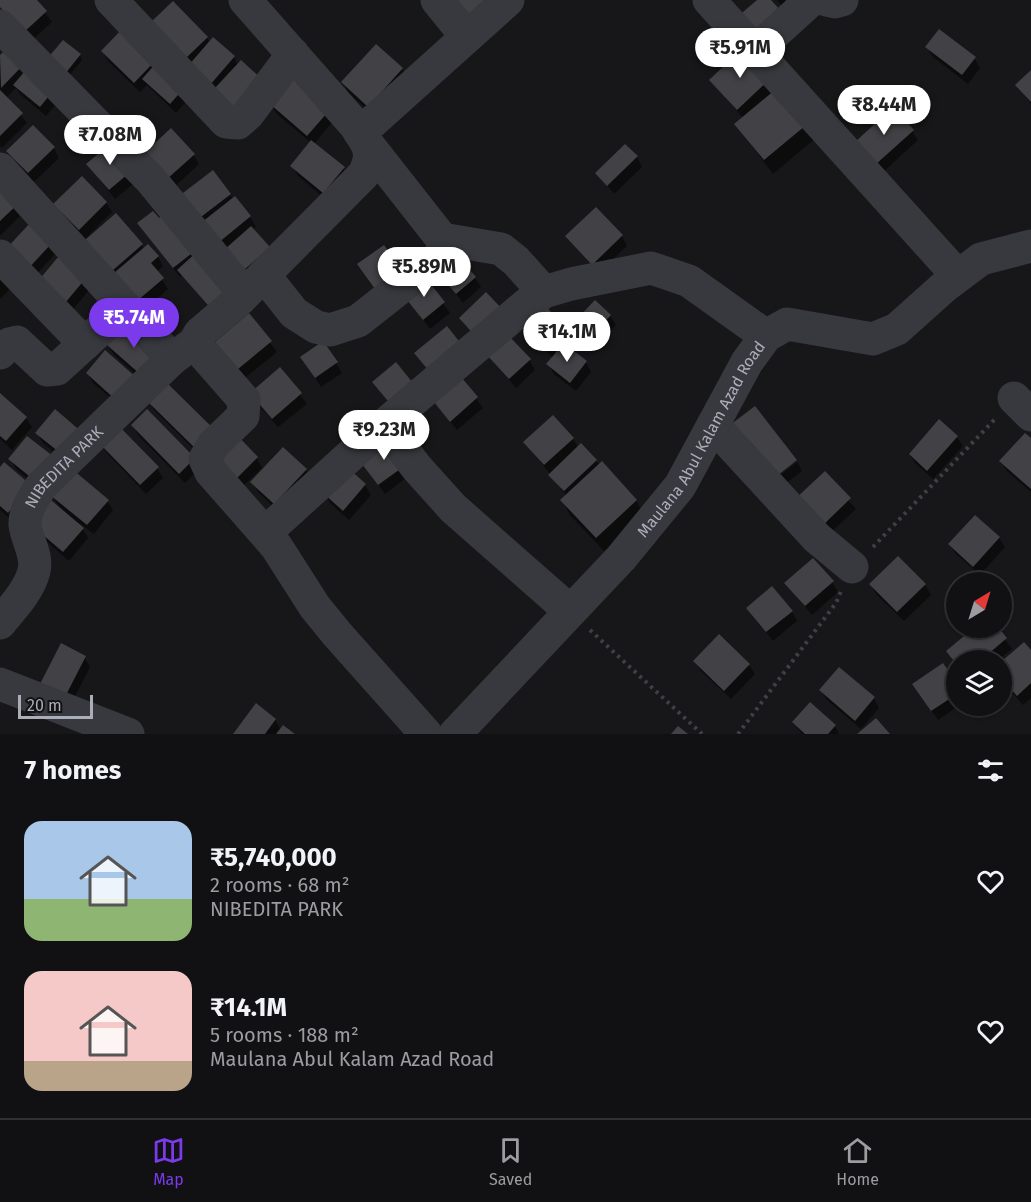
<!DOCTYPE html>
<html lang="en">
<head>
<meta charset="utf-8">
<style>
	body { margin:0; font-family:"Fira Sans",sans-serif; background:#1e1f21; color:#f1f3f6; height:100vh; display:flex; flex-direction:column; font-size:22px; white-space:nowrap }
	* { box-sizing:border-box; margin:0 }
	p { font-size:20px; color:#9c9da0 }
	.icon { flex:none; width:33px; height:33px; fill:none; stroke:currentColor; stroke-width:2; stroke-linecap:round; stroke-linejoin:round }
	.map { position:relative; height:734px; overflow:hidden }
	.details { display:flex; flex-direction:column; background:#111113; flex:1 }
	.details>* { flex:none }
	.needle { width:39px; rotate:38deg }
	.controls { position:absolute; left:946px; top:572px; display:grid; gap:12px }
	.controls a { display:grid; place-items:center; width:66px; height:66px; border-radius:50%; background:#111113; box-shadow:0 2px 4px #0004,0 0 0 2px #303133; font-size:30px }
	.scale { position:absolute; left:18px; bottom:15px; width:75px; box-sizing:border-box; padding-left:6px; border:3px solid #aaaeb9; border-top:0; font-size:16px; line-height:21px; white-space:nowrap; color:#aaaeb9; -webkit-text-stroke:4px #121214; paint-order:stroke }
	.price { position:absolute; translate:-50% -51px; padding:0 14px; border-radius:21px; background:#fff; color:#222; font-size:20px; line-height:39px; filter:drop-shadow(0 2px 3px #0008) }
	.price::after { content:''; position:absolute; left:50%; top:36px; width:18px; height:14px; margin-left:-9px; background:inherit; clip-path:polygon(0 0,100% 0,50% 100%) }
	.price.on { background:#7c3aed; color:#fff }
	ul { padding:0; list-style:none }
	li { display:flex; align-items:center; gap:18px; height:150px; padding:0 24px }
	li span { display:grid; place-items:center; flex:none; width:168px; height:120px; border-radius:18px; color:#555 }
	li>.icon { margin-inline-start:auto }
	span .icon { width:72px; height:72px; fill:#fffc; stroke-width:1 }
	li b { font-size:26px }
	h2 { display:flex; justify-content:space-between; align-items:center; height:72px; padding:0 24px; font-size:26px }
	.dock { display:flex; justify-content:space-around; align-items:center; height:84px; border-top:2px solid #303133; background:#111113; font-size:16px; color:#9c9da0 }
	.dock a { display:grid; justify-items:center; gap:3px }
	.dock .on { color:#7c3aed }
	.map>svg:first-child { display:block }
	.shadow { fill:#0007 }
	.building { fill:#424246 }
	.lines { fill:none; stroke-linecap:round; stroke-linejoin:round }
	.path { stroke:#3e4045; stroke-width:4; stroke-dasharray:3 4.5; stroke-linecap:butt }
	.minor { stroke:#38393e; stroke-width:33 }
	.labels { text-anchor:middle; stroke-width:4.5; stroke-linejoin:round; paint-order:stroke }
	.street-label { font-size:16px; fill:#aaaeb9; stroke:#121214 }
</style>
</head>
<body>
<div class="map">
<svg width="1031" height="734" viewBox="0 0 1031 734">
	<rect width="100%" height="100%" fill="#171719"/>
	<path class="shadow" d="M0 0H35L52 22 30 42 2 10Z
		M777 0H816L794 20Z
		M123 30 190 97 176 113 147 85 140 92 108 61 103 52Z
		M158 32 207 38 210 43 234 57 238 65 243 119Z
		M12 45 62 97 46 116 21 95 16 88 6 98 27 123 2 148 0 146V57Z
		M927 47 974 58 980 68 968 84 933 57Z
		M743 50 818 136 773 174 736 124 743 118 711 80Z
		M80 55 82 60 67 78 50 65Z
		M402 69 407 79 374 116 348 92 343 82Z
		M1031 72V104L1017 85Z
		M271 104 338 115 314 144 343 168 349 178 329 202 298 176 292 166 311 143 277 114Z
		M912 131 918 140 881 174 861 153Z
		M54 148 59 158 34 182 8 151Z
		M194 155 199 164 173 188 151 164Z
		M637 157 642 167 614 194 597 173Z
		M88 165 139 179 115 199Z
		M0 186 23 213 0 236Z
		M230 195 250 217 256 227 252 229 269 248 251 279 187 206Z
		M106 203 112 212 85 239 61 214Z
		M139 224 194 251 220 320 182 275 180 277Z
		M30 225 56 253 33 278 13 260Z
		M622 236 627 246 598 273 567 237Z
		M142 245 144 249 158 257 163 266 157 272 168 289 144 310 93 250Z
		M59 258 90 289 66 318Z
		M435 267 475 278 481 287 463 303Z
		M0 274 10 289 0 299Z
		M425 279 450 313 430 329 405 296Z
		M249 315 277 352 245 378 222 352Z
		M610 316 616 325 594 349 579 335 573 326Z
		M126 325 147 384 114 355 108 345Z
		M525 326 566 330 572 339 566 346 586 362 591 372 576 391 554 374 548 364 553 358 531 336Z
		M105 353 124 409 93 383 88 373Z
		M488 354 529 360 535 370 516 388Z
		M336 363 342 373 321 387 308 367Z
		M280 370 307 404 278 427 257 403Z
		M462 380 483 408 457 430 436 403Z
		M166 384 206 461 155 411 149 402Z
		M0 395 26 418 32 427 12 450 0 439Z
		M133 425 200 468 185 483 138 435Z
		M37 433 88 444 70 465 43 443Z
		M957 437 963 446 933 479 916 464 910 454Z
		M28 438 45 493 16 469 10 459Z
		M573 439 578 447 596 461 636 500 644 515 605 552 570 515 562 500 567 496 525 442Z
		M1031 440V492L1007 471 1001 461Z
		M100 442 157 468 163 478 146 494 106 452Z
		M257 458 262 468 239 490 220 471Z
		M361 460 414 472 385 494Z
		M797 462 802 471 780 488 774 480Z
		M0 469 14 522 0 510Z
		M347 469 365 485 371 495 349 520 331 504 325 494Z
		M306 470 311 480 280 513 258 492 252 482Z
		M825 473 856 509 827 536 802 510Z
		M52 495 107 501 113 510 94 534 79 523 88 538 69 561 38 534 60 509Z
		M999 538 1005 547 980 575 956 554 950 545Z
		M898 558 925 585 931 595 904 621 876 594 871 584Z
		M832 582 838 592 812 615 786 583Z
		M748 608 792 611 797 621 773 641Z
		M978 627H996L1012 649 998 660H957V666L948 652Z
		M1031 652V698L1023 705 1002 681V663Z
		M84 657 90 667 70 706 48 694Z
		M695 661 749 665 755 674 731 699 701 671Z
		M957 686V705H960L938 720 920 694Z
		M821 691 874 698 879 708 861 729 827 700Z
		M256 705 275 720 281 730 283 727 292 734H235Z
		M793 722 835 726 839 734H802Z"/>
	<path class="building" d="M0 0H37L47 11 23 33 0 7Z
		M446 0H498L470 26Z
		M757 0H771L783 13 754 38 736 18Z
		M173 1 208 37 186 58 151 22Z
		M123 28 156 60 134 83 101 51Z
		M939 29 976 57 962 75 925 47Z
		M213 37 235 56 210 85 188 66Z
		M63 40 81 54 64 75 46 60Z
		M12 43 29 59 1 88 0 55Z
		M376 44 403 68 368 107 341 82Z
		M743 48 771 78 737 110 709 80Z
		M241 60 264 81 237 111 214 89Z
		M158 61 186 86 170 104 142 79Z
		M31 64 57 86 40 107 13 85Z
		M1031 70V102L1015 85Z
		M296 73 334 105 307 136 270 104Z
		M782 84 811 121 764 160 734 124Z
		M0 90 23 113 0 136Z
		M893 107 914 130 875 165 854 143Z
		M33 125 55 147 28 173 6 151Z
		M171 128 195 154 167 179 143 154Z
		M311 140 345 167 323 193 290 166Z
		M112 142 135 168 109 190 86 164Z
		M625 144 638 156 607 186 595 173Z
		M213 170 231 194 197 220 179 196Z
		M82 176 107 202 79 230 53 204Z
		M0 183 19 203 0 221Z
		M235 196 251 216 218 243 202 222Z
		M596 207 623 235 592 265 565 236Z
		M153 211 159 218 166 213 196 250 173 268 137 223Z
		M116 213 143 244 112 271 85 240Z
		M30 223 52 243 27 270 5 250Z
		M251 226 270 247 244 270 225 249Z
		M148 244 159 256 151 263 164 278 137 301 114 273Z
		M384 245 402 271 375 289 357 264Z
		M199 250 236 292 213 311 177 270Z
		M453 250 476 277 456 294 433 267Z
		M59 256 86 278 60 309 33 287Z
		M425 277 445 302 423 320 403 295Z
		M486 292 506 313 479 340 459 318Z
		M595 300 611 315 588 340 571 325Z
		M544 305 568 329 547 350 524 326Z
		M249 313 272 341 238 369 215 342Z
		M126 323 161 353 141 375 107 345Z
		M447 326 466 350 434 377 414 353Z
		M507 334 531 359 509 379 486 354Z
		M323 341 338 362 315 378 300 357Z
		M564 343 587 361 570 383 546 364Z
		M105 350 137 378 117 401 86 373Z
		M396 362 417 388 393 407 372 382Z
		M280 367 302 393 272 419 250 393Z
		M462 378 478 397 450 422 434 402Z
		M166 382 218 433 199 452 147 401Z
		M0 393 27 417 6 441 0 436Z
		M755 406 797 460 773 479 730 425Z
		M55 409 83 433 64 456 35 433Z
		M147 409 195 458 179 474 131 425Z
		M553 415 574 438 544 465 523 442Z
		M939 419 958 436 927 471 909 454Z
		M117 424 159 467 140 485 98 442Z
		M1025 433 1031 438V489L999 461Z
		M27 436 58 460 39 484 8 459Z
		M238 436 258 457 233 482 212 461Z
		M390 436 410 462 378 485 359 460Z
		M581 443 597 460 564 491 548 475Z
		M283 447 307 469 274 504 250 482Z
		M602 461 637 500 596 538 560 500Z
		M4 462 31 485 8 513 0 506V467Z
		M347 467 366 484 343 511 324 494Z
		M72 469 109 500 87 525 50 495Z
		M825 471 851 498 821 527 794 500Z
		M51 500 84 528 63 552 30 524Z
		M975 515 1000 537 973 567 948 544Z
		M898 556 926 584 897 612 869 584Z
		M813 558 834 581 805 606 784 583Z
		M772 586 793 611 766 632 746 608Z
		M975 627H998L1007 638 981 660H957V665L946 651Z
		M719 634 750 664 724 691 693 661Z
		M1024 642 1031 650V683L1017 696 1002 679V661Z
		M61 643 86 656 65 697 40 684Z
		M943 663 957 683V694L931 711 912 684Z
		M839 667 875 697 855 721 819 690Z
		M810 702 836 725 828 734H805L792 722Z
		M256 703 276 719 265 734H233Z
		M876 718 890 734H857Z
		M283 725 295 734H276Z
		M678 726 688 734H671Z"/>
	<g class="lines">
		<path class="path" d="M873 547 996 418
			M590 630 702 734
			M738 734 836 603 841 591"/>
		<g class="minor">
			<path d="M111 0 226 122 238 123 248 114 293 54"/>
			<path d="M437 0 467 37"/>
			<path d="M709 0 957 275"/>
			<path d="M826 0 835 2 842 0"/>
			<path d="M0 26 151 180 237 285 240 299 200 333 194 343 244 400 243 416 213 445 205 459 211 472 276 546 315 607 337 634 426 734"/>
			<path d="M755 51 811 0"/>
			<path d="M360 133 508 0"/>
			<path d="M369 146 442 239 501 249 516 261 544 292"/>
			<path d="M0 169 172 359"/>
			<path d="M0 256 85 344"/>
			<path d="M264 275 294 313 316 327 330 330 358 321 457 243"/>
			<path d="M240 299 364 174C375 151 368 145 355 125L245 0"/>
			<path d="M0 353 9 344 17 342 47 370 57 369 125 307"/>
			<path d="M1014 398 1031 415"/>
			<path d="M384 425 417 468 453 508 570 611"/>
			<path d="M713 425 817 538 852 567"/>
			<path d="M265 533 384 425 527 304 544 292 571 284 651 268 689 281 766 336"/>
			<path id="s1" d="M0 623C12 608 29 591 34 571 38 555 27 541 25 525 24 511 34 497 41 486L172 359 194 343"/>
			<path d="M0 684 128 734"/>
			<path id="s2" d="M455 734 621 558 680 486 747 362 766 336 787 324 873 339 897 329 945 286 981 259 1031 246"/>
		</g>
	</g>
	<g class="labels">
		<g class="street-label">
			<text dy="6" stroke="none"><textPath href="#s2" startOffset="386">Maulana Abul Kalam Azad Road</textPath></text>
			<text dy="6" stroke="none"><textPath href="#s1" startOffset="182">NIBEDITA PARK</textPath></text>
		</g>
	</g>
</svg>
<div class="controls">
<a><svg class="needle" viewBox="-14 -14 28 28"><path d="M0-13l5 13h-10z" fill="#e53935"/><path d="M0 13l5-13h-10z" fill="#9c9da0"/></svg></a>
<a><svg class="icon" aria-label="layers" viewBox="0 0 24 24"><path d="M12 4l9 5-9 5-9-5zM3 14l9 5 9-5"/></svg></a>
</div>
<div class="scale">20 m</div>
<b class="price" style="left:740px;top:79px">₹5.91M</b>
<b class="price" style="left:884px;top:136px">₹8.44M</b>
<b class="price" style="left:110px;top:166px">₹7.08M</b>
<b class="price" style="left:424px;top:298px">₹5.89M</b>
<b class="price on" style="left:134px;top:349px">₹5.74M</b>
<b class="price" style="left:567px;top:363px">₹14.1M</b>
<b class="price" style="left:384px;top:461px">₹9.23M</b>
</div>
<section class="details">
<h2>7 homes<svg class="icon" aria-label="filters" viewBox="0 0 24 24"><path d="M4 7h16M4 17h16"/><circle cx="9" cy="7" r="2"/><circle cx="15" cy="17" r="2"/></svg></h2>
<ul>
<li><span style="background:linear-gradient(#a9c7e8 65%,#8fb573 0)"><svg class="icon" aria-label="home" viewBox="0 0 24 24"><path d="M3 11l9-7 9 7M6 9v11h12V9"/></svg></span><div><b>₹5,740,000</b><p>2 rooms · 68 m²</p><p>NIBEDITA PARK</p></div><svg class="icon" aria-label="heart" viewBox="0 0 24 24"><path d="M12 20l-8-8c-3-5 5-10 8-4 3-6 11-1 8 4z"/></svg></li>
<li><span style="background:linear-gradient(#f6c9c9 75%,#b9a48a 0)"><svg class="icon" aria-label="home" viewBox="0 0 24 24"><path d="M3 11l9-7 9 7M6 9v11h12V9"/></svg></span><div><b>₹14.1M</b><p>5 rooms · 188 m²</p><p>Maulana Abul Kalam Azad Road</p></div><svg class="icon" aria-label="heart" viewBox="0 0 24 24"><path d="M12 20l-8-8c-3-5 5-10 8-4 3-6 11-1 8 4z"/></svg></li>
</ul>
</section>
<nav class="dock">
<a class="on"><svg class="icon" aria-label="map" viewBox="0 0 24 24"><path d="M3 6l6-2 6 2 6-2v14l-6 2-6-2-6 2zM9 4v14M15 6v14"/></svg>Map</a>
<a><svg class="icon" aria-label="saved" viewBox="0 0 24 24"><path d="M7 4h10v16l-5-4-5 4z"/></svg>Saved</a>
<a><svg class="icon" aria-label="home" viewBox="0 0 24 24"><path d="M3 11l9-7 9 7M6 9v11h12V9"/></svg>Home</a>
</nav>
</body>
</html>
